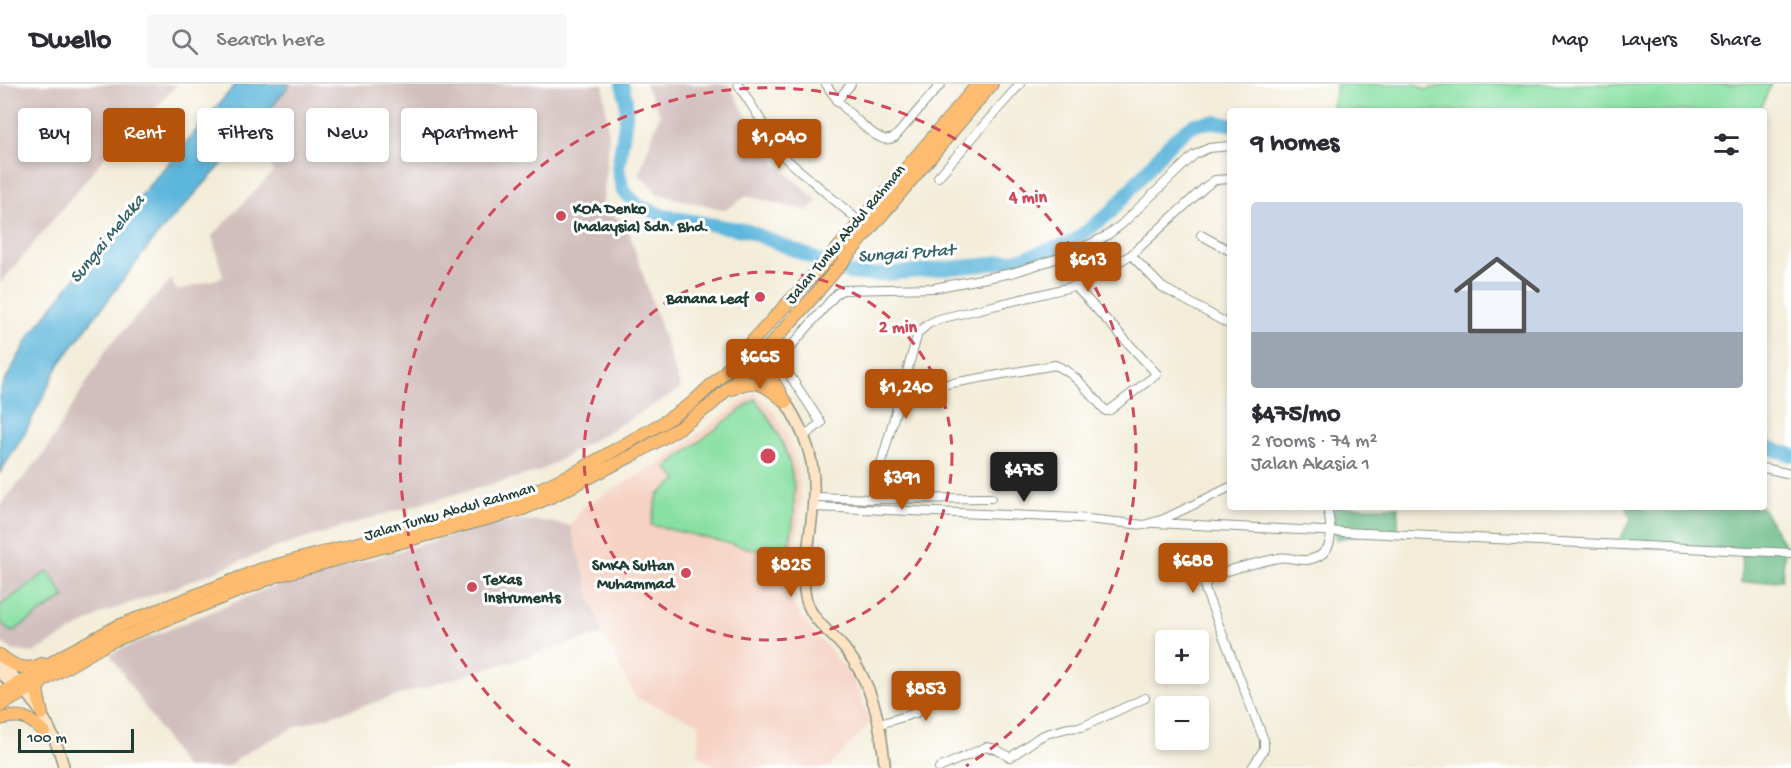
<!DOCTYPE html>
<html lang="en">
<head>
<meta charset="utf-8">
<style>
	body { margin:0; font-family:"Gochi Hand",sans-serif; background:#f7f7f7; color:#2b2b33; height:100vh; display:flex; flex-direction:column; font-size:22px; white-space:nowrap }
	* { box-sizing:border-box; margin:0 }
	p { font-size:20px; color:#7c7c81 }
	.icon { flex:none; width:33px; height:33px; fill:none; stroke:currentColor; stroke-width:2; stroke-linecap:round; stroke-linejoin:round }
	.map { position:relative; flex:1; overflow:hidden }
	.panel { position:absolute; left:1227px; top:24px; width:540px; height:402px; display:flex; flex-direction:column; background:#fff; border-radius:6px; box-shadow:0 3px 9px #0003 }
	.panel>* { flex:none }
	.guide { position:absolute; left:18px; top:24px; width:570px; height:54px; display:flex; gap:12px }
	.controls { position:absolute; left:1155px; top:546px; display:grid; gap:12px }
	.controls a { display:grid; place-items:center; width:54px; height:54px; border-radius:6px; background:#fff; box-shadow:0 3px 9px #0003; font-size:30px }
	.scale { position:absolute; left:18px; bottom:15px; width:116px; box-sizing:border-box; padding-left:6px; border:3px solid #1f3d34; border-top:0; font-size:16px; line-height:21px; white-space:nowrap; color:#1f3d34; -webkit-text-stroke:4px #fff; paint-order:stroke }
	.price { position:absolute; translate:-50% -51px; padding:0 14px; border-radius:6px; background:#b45309; color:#fff; font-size:20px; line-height:39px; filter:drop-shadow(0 2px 3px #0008) }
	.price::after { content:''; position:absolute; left:50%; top:36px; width:18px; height:14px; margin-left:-9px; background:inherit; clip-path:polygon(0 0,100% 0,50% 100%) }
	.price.selected { background:#222; color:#fff }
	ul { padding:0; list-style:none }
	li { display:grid; align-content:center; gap:12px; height:318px; padding:0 24px }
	li span { display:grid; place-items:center; height:186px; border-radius:6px; color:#555 }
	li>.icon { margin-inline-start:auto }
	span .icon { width:108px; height:108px; fill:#fffc; stroke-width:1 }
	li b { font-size:26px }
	h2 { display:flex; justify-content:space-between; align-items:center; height:72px; padding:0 24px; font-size:26px }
	.pill { padding:0 21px; border-radius:6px; background:#fff; box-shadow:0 3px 9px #0003; font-size:21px; line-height:54px }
	.pill.selected { background:#b45309; color:#fff }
	header { display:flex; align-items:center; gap:36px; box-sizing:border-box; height:84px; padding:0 30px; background:#fff; border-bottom:2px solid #e1e1e2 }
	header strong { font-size:28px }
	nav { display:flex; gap:33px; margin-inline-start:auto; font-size:21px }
	.search { width:420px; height:54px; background:#f7f7f7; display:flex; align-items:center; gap:15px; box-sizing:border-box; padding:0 21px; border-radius:6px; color:#7c7c81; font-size:22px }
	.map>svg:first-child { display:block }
	.built { fill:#f5d2c2 }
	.industrial { fill:#d1bfbd }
	.green { fill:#89e0a3; stroke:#548e6c; stroke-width:1.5 }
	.forest { fill:#6ebe89; stroke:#467e5e; stroke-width:1.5 }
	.water { fill:#5db6db; stroke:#3e7a88; stroke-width:1.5 }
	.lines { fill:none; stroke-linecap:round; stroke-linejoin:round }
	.river { stroke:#5db6db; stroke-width:14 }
	.street-casing { stroke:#899486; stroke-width:10 }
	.secondary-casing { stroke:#899486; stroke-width:13 }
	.primary-casing { stroke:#899486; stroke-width:14 }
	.street { stroke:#fff; stroke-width:8 }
	.secondary { stroke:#fee4c5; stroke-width:10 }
	.primary { stroke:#fdbc6f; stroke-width:12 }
	.ring { fill:none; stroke:#d1495b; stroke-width:3; stroke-dasharray:10 8 }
	.poi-dot { fill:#d1495b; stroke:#fff; stroke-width:2 }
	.labels { text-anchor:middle; stroke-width:6; stroke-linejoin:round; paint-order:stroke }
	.poi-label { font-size:16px; font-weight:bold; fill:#1f3d34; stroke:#fff; text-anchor:start }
	.street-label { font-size:16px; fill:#1f3d34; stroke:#fff }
	.water-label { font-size:18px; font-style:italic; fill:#326166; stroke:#fff }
	.centre { fill:#d1495b; stroke:#fff; stroke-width:3 }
	.ring-label { font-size:18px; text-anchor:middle; font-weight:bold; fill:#d1495b; stroke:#fff; stroke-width:6; stroke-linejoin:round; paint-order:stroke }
</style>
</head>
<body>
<header>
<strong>Dwello</strong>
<div class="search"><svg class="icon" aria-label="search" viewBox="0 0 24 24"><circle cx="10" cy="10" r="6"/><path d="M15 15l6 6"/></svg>Search here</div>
<nav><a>Map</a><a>Layers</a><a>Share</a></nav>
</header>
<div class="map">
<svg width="1791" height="684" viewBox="0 0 1791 684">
	<rect width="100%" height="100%" fill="#fff"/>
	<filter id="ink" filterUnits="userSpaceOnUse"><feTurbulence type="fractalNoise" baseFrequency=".0167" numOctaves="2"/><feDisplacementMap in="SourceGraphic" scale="12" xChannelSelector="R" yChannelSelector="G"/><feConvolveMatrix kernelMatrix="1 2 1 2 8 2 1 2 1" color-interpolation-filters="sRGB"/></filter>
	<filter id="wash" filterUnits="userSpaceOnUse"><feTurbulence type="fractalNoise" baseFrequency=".008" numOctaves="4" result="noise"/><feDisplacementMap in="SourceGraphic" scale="24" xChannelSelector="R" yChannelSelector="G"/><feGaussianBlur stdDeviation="1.35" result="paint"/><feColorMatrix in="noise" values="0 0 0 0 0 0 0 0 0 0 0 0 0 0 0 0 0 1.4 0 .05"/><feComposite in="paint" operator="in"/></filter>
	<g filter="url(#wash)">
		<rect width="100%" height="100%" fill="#f3ecd8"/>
		<path class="built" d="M755 308 773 327 788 353 797 382 801 417 798 445 790 474 786 503 792 520 854 596 870 639 828 684H716L698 671 699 639 636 614 602 550 570 442 583 423 661 378Z"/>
		<path class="industrial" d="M0 0H177L139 43 133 39 0 200Z
			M241 0H603L609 55 602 126 626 139 681 305 540 387 384 430 272 465 173 504 105 528 33 569 12 566 0 557V421L43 371 108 263 171 196 177 207 223 193 212 152 273 88 263 60 281 34Z
			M645 0H728L776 80 818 117 807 127 747 112 725 126 658 110 639 90 660 30Z
			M517 436 543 437 570 442 602 550 300 641 252 665 225 684H185L110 570 264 506 477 444Z"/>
		<path class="green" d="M1337 0H1415L1425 6 1449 0H1771L1760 27H1331Z
			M755 315C795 364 803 412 786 473L651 441 658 411 677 396 666 383Z
			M48 487 65 513 12 548C0 542 0 534 0 522Z"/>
		<path class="forest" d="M1333 423H1398V444L1336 455Z
			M1626 423H1762L1785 462 1782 496 1741 499 1742 465 1616 463 1631 435Z"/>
		<path class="water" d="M236 0H290L256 43 154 155 60 279 25 349 0 389V306L31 250 130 124Z"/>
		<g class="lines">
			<path class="river" d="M622 0 626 15V33L618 84 623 107 639 122 664 132 748 147 850 189 875 191 982 181 1024 174 1073 158 1111 128 1169 60 1187 45 1195 40 1213 38 1230 40
				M1764 362 1791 371"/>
		</g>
	</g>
	<g filter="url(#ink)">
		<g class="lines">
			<defs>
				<path id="street" d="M738 0 785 74 859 137
					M826 0C836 17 864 46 881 54 886 57 891 55 895 53L941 0
					M837 17 851 0
					M938 93 1020 0
					M1201 151 1230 167
					M1131 171 1162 203 1230 241
					M901 308 1055 281C1076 289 1091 311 1106 327L1110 326 1157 290 1075 202
					M804 352 821 339 781 278 782 273 837 209 843 206 934 204 1012 189 1068 171 1106 152 1122 140 1194 71 1209 64 1230 62
					M1764 384 1791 390
					M815 413 871 415 991 414
					M871 415 918 249 928 240 939 235 1075 202 1131 171 1205 103 1215 96 1230 95
					M814 423 1078 434 1144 441 1164 435 1230 403
					M1154 439 1791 469
					M880 640 916 629 952 600
					M939 684 986 663 996 665 1009 673H1011L1038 654 1046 650 1068 644 1082 643 1145 614
					M1252 684 1264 665V656L1206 508C1205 505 1205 502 1206 499 1211 488 1265 477 1278 474 1288 472 1297 477 1307 476 1337 471 1332 446 1327 423"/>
				<path id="secondary" d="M781 311C820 369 817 398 808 464 806 481 801 501 807 518 813 537 832 550 844 564 873 599 881 640 885 684
					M0 578C30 608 54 642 64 684
					M0 588 17 607"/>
				<path id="primary" d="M767 264C761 281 773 296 781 310
					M732 305C758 292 766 302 786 318
					M0 571C13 582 26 588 42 580
					M0 610 64 571 118 542 259 486 516 416 576 388 664 338 692 319 720 293 838 164 978 0
					M0 622 108 559 256 500 276 492 523 425 557 410 637 369 681 343 712 320 755 278 814 212 992 0
					M42 630 37 606 42 597
					M0 635C22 629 28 633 44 648"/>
			</defs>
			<use href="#street" class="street-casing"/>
			<use href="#secondary" class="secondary-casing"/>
			<use href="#primary" class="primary-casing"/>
			<use href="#street" class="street"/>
			<use href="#secondary" class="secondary"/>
			<use href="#primary" class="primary"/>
		</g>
	</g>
	<g class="ring">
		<circle cx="768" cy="372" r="184"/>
		<path d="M570 682A368 368 0 1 1 966 682"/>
	</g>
	<g class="poi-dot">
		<circle cx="561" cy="132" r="6"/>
		<circle cx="760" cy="213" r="6"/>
		<circle cx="686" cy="489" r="6"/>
		<circle cx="472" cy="503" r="6"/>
	</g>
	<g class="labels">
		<g class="poi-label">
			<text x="573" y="129">KOA Denko<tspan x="573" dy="18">(Malaysia) Sdn. Bhd.</tspan></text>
			<text x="748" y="219" text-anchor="end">Banana Leaf</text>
			<text x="674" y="486" text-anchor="end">SMKA Sultan<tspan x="674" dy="18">Muhammad</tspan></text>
			<text x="484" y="500">Texas<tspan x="484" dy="18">Instruments</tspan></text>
		</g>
		<g class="street-label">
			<text transform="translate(844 149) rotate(-50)" y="6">Jalan Tunku Abdul Rahman</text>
			<text transform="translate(449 426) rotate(-16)" y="6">Jalan Tunku Abdul Rahman</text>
		</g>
		<g class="water-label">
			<text transform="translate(106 154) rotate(-51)" y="6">Sungai Melaka</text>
			<text transform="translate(906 168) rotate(-4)" y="6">Sungai Putat</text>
		</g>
	</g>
	<circle cx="768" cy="372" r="9" class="centre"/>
	<g class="ring-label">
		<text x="1028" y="118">4 min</text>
		<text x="898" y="248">2 min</text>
	</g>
</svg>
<div class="controls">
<a>+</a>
<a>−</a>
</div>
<div class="scale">100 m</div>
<b class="price" style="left:779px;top:86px">$1,040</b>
<b class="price" style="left:1088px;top:209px">$613</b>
<b class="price" style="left:760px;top:306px">$665</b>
<b class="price" style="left:906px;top:336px">$1,240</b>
<b class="price selected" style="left:1024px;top:419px">$475</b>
<b class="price" style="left:902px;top:427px">$391</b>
<b class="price" style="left:1193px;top:510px">$688</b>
<b class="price" style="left:791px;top:514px">$825</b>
<b class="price" style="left:926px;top:638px">$853</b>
<div class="guide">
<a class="pill">Buy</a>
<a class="pill selected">Rent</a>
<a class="pill">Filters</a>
<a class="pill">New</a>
<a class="pill">Apartment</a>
</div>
<section class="panel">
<h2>9 homes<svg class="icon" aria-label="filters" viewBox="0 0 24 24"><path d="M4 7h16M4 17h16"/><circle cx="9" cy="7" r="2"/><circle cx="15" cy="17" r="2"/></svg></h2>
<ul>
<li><span style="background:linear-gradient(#c9d6e8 70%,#9aa5b1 0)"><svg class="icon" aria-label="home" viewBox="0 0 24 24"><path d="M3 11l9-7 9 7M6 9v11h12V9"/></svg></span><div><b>$475/mo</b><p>2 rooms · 74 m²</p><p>Jalan Akasia 1</p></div></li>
</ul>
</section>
</div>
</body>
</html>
